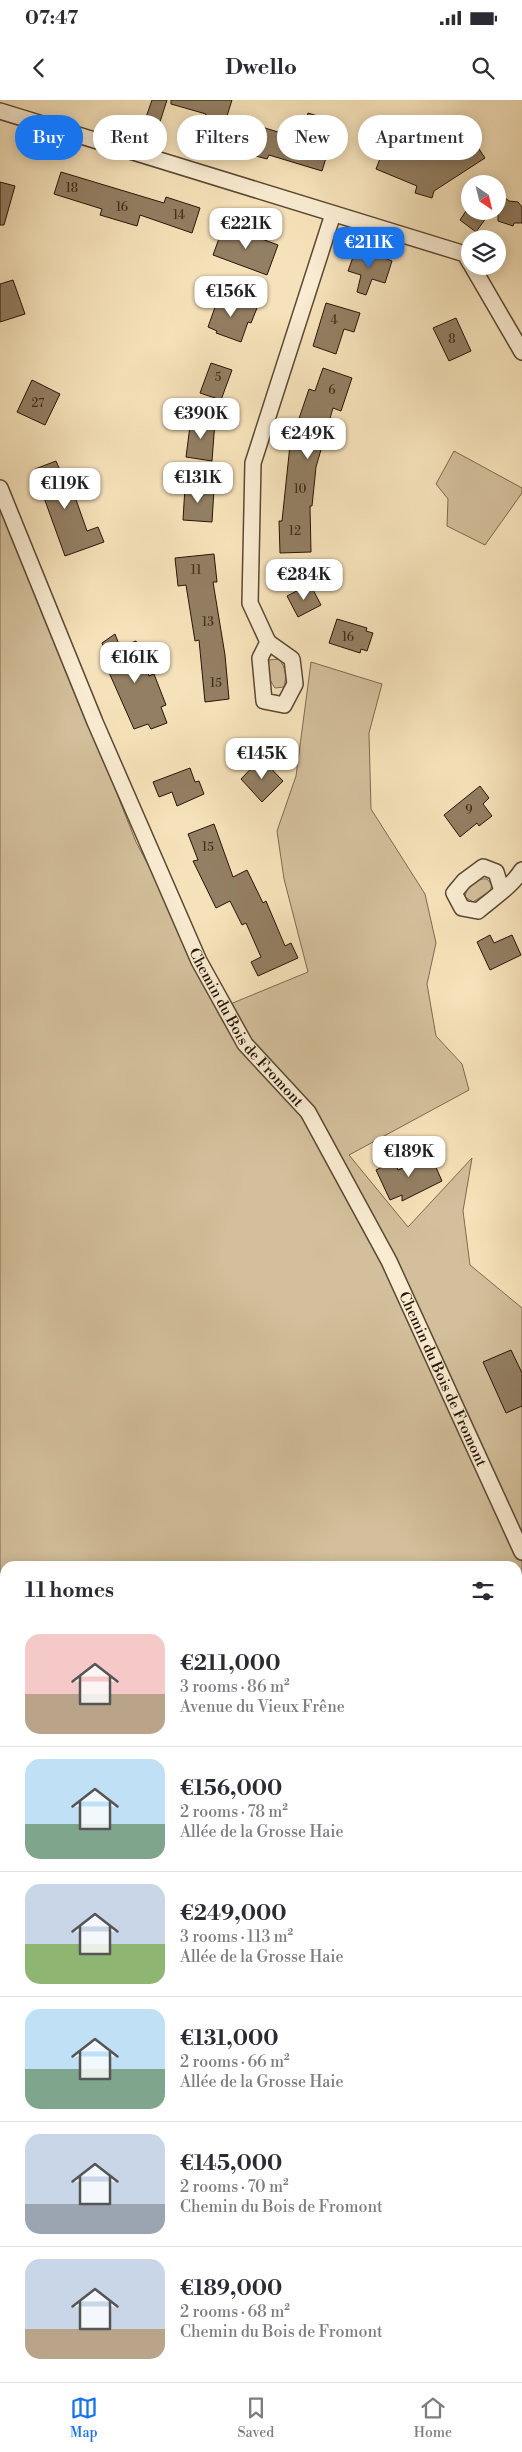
<!DOCTYPE html>
<html lang="en">
<head>
<meta charset="utf-8">
<style>
	body { margin:0; font-family:"Libre Bodoni",serif; background:#f2f2f3; color:#2b2b33; height:100vh; display:flex; flex-direction:column; font-size:19px; white-space:nowrap }
	* { box-sizing:border-box; margin:0 }
	p { font-size:16px; color:#7c7c81 }
	.icon { flex:none; width:28px; height:28px; fill:none; stroke:currentColor; stroke-width:2; stroke-linecap:round; stroke-linejoin:round }
	.map { position:relative; flex:1; overflow:hidden }
	.side { position:absolute; left:0px; top:1461px; width:522px; height:821px; display:flex; flex-direction:column; background:#fff; border-radius:15px 15px 0 0; box-shadow:0 2px 12px #0003 }
	.side>* { flex:none }
	.guide { position:absolute; left:15px; top:15px; width:492px; height:45px; display:flex; gap:10px }
	.needle { width:32px; rotate:145deg }
	.buttons { position:absolute; left:461px; top:75px; display:grid; gap:10px }
	.buttons a { display:grid; place-items:center; width:45px; height:45px; border-radius:50%; background:#fff; box-shadow:0 2px 12px #0003; font-size:25px }
	.price { position:absolute; translate:-50% -42px; padding:0 11px; border-radius:10px; background:#fff; color:#222; font-size:16px; line-height:32px; filter:drop-shadow(0 1px 2px #0008) }
	.price::after { content:''; position:absolute; left:50%; top:30px; width:15px; height:11px; margin-left:-8px; background:inherit; clip-path:polygon(0 0,100% 0,50% 100%) }
	.price.on { background:#1a73e8; color:#fff }
	ul { padding:0; list-style:none }
	li { display:flex; align-items:center; gap:15px; height:125px; padding:0 25px }
	li+li { border-top:1px solid #e1e1e2 }
	li span { display:grid; place-items:center; flex:none; width:140px; height:100px; border-radius:15px; color:#555 }
	li>.icon { margin-inline-start:auto }
	span .icon { width:60px; height:60px; fill:#fffc; stroke-width:1 }
	li b { font-size:21px }
	h2 { display:flex; justify-content:space-between; align-items:center; height:60px; padding:0 25px; font-size:21px }
	.tag { padding:0 18px; border-radius:22px; background:#fff; box-shadow:0 2px 12px #0003; font-size:18px; line-height:45px }
	.tag.on { background:#1a73e8; color:#fff }
	.status { display:flex; justify-content:space-between; align-items:center; height:35px; padding:0 25px; background:#fff; direction:ltr }
	.status svg { height:14px; fill:currentColor }
	header { display:flex; justify-content:space-between; align-items:center; height:65px; padding:0 25px; background:#fff; font-size:22px; font-weight:700 }
	.menu { display:flex; justify-content:space-around; align-items:center; height:70px; border-top:1px solid #e1e1e2; background:#fff; font-size:14px; color:#7c7c81 }
	.menu a { display:grid; justify-items:center; gap:2px }
	.menu .on { color:#1a73e8 }
	.map>svg:first-child { display:block }
	.green { fill:#d3bf9b; stroke:#7d6a50 }
	.building { fill:#937f63; stroke:#271405 }
	.lines { fill:none; stroke-linecap:round; stroke-linejoin:round }
	.minor-casing { stroke:#5b4832; stroke-width:18 }
	.minor { stroke:#f9ecd2; stroke-width:15 }
	.labels { text-anchor:middle; stroke-width:4.5; stroke-linejoin:round; paint-order:stroke }
	.number-label { font-size:12px; fill:#422f1c }
	.street-label { font-size:15px; fill:#271405; stroke:#f9ecd2 }
</style>
</head>
<body>
<div class="status"><b>07:47</b><svg viewBox="0 0 49 12"><path d="M0 12V9h3v3zM5 12V6h3v6zM10 12V3h3v9zM15 12V0h3v12zM26 1h20v11H26zM47 4h2v5h-2z"/></svg></div>
<header><svg class="icon" aria-label="back" viewBox="0 0 24 24"><path d="M15 5l-7 7 7 7"/></svg>Dwello<svg class="icon" aria-label="search" viewBox="0 0 24 24"><circle cx="10" cy="10" r="6"/><path d="M15 15l6 6"/></svg></header>
<div class="map">
<svg width="522" height="2282" viewBox="0 0 522 2282">
	<rect width="100%" height="100%" fill="#f6e2ba"/>
	<filter id="stains"><feTurbulence type="fractalNoise" baseFrequency=".004" numOctaves="4"/><feColorMatrix values="0 0 0 0 .2 0 0 0 0 .09 0 0 0 0 .02 0 0 0 .5 -.17"/></filter>
	<radialGradient id="worn" r=".72"><stop offset=".6" stop-color="#630" stop-opacity="0"/><stop offset="1" stop-color="#630" stop-opacity=".3"/></radialGradient>
	<path class="green" d="M454 351 522 388V393L485 445 447 426 448 399 436 384Z
		M0 398 136 742 223 907 308 872 284 779 277 731 296 676 311 562 382 584 369 633 371 709 425 794 436 843 427 884 436 936 462 964 469 990 349 1055 408 1127 472 1058 463 1111 470 1165 522 1208V1998L518 1994V1466H5V2219L0 2231Z
		M279 559C286 568 287 576 284 587L275 588C268 578 267 572 269 560Z
		M479 779H487L492 785 490 791 473 802 465 797 467 789Z
		M0 2234 5 2240V2278H36L42 2282H0Z"/>
	<path class="building" d="M152 0H167L158 28 144 23Z
		M171 0H232L227 16 300 39 308 13 337 22 322 71 269 55 267 59 252 55 251 58 233 52 236 39 202 29 206 14 171 4Z
		M471 37 485 58 434 91 432 98 415 93 417 86 376 69 383 51 389 53 393 43 428 53 429 50 444 55Z
		M61 72 164 103 166 97 200 108 192 133 140 115 137 126 100 115 102 109 54 94Z
		M0 82 15 86 4 125H0Z
		M498 92 509 101 518 102 522 107V123H514L513 126 498 121Z
		M466 111H491L476 132 460 120Z
		M224 125 278 145 267 175 213 155Z
		M356 149 367 153V151L392 161 385 183 372 179 366 195 357 192 361 175 348 171Z
		M13 180 25 214 0 222V184Z
		M219 196 257 208 251 223 248 222 241 242 216 233 217 231 208 227Z
		M326 203 360 213 354 232 344 229 336 254 313 246Z
		M456 218 471 251 449 261 433 228Z
		M211 263 232 270 221 300 200 293Z
		M323 268 352 278 341 311 333 308 316 367 312 406H310L311 452 280 453 279 421H282L290 345 309 289 315 291Z
		M32 280 60 294 45 325 17 312Z
		M191 318 215 321 212 361 186 357Z
		M56 361 62 375 67 374 87 431 98 427 104 442 65 456 43 395 41 396 35 381 38 378 35 369Z
		M185 387 214 389 212 422 183 420Z
		M214 454 217 482H213L225 555 229 599 205 602 199 540 195 541 186 485 178 486 175 458Z
		M310 484 321 505 298 517 287 496Z
		M337 519 367 528 366 531 373 533 367 551 361 549 360 553 329 543Z
		M115 534 120 547 136 541 149 576 154 574 166 605 161 607 167 623 151 629 148 624 134 629 107 568 110 566 102 543Z
		M261 658 283 681 262 702 241 679Z
		M190 668 195 682 199 681 204 694 177 706 172 692 159 697 153 682Z
		M480 686 489 698 483 704 492 716 479 726 477 723 460 737 444 715Z
		M214 724 233 777 247 770 263 803 266 801 285 846 291 843 298 858 258 876 251 862 261 857 246 823 242 825 230 801 216 808 193 761 198 760 188 734Z
		M490 835 494 843 512 835 521 855 490 870 477 842Z
		M431 1056 442 1081 402 1101V1095L390 1100 376 1070 394 1061 398 1070Z
		M511 1250 522 1273V1306L506 1313 483 1262Z"/>
	<g class="lines">
		<defs>
			<g id="minor">
				<path d="M0 11 465 154 470 163"/>
				<path d="M472 166 522 252"/>
				<path id="s1" d="M0 388 95 622 199 861 245 944 308 1012 389 1161 522 1452"/>
				<path d="M268 542 250 503 253 363 333 114"/>
				<path d="M268 542 292 559 295 584 284 605 264 601 260 558Z"/>
				<path d="M502 791 496 772 483 767 464 781 454 793 462 808 478 811C493 798 511 787 522 770"/>
			</g>
		</defs>
		<use href="#minor" class="minor-casing"/>
		<use href="#minor" class="minor"/>
	</g>
	<g class="labels">
		<g class="number-label">
			<text x="72" y="92">18</text>
			<text x="122" y="111">16</text>
			<text x="179" y="119">14</text>
			<text x="334" y="224">4</text>
			<text x="452" y="243">8</text>
			<text x="218" y="281">5</text>
			<text x="332" y="294">6</text>
			<text x="38" y="307">27</text>
			<text x="300" y="393">10</text>
			<text x="295" y="435">12</text>
			<text x="196" y="474">11</text>
			<text x="208" y="526">13</text>
			<text x="348" y="541">16</text>
			<text x="216" y="587">15</text>
			<text x="469" y="714">9</text>
			<text x="208" y="751">15</text>
		</g>
		<g class="street-label">
			<text dy="5" stroke="none"><textPath href="#s1" startOffset="595">Chemin du Bois de Fromont</textPath></text>
			<text dy="5" stroke="none"><textPath href="#s1" startOffset="1000">Chemin du Bois de Fromont</textPath></text>
		</g>
	</g>
	<rect width="100%" height="100%" filter="url(#stains)"/>
	<rect width="100%" height="100%" fill="url(#worn)"/>
</svg>
<div class="buttons">
<a><svg class="needle" viewBox="-14 -14 28 28"><path d="M0-13l5 13h-10z" fill="#e53935"/><path d="M0 13l5-13h-10z" fill="#7c7c81"/></svg></a>
<a><svg class="icon" aria-label="layers" viewBox="0 0 24 24"><path d="M12 4l9 5-9 5-9-5zM3 14l9 5 9-5"/></svg></a>
</div>
<b class="price" style="left:246px;top:150px">€221K</b>
<b class="price on" style="left:369px;top:169px">€211K</b>
<b class="price" style="left:231px;top:218px">€156K</b>
<b class="price" style="left:201px;top:340px">€390K</b>
<b class="price" style="left:308px;top:360px">€249K</b>
<b class="price" style="left:198px;top:404px">€131K</b>
<b class="price" style="left:65px;top:410px">€119K</b>
<b class="price" style="left:304px;top:501px">€284K</b>
<b class="price" style="left:135px;top:584px">€161K</b>
<b class="price" style="left:262px;top:680px">€145K</b>
<b class="price" style="left:409px;top:1078px">€189K</b>
<div class="guide">
<a class="tag on">Buy</a>
<a class="tag">Rent</a>
<a class="tag">Filters</a>
<a class="tag">New</a>
<a class="tag">Apartment</a>
</div>
<section class="side">
<h2>11 homes<svg class="icon" aria-label="filters" viewBox="0 0 24 24"><path d="M4 7h16M4 17h16"/><circle cx="9" cy="7" r="2"/><circle cx="15" cy="17" r="2"/></svg></h2>
<ul>
<li><span style="background:linear-gradient(#f6c9c9 60%,#b9a48a 0)"><svg class="icon" aria-label="home" viewBox="0 0 24 24"><path d="M3 11l9-7 9 7M6 9v11h12V9"/></svg></span><div><b>€211,000</b><p>3 rooms · 86 m²</p><p>Avenue du Vieux Frêne</p></div></li>
<li><span style="background:linear-gradient(#bfe0f5 65%,#7fa58c 0)"><svg class="icon" aria-label="home" viewBox="0 0 24 24"><path d="M3 11l9-7 9 7M6 9v11h12V9"/></svg></span><div><b>€156,000</b><p>2 rooms · 78 m²</p><p>Allée de la Grosse Haie</p></div></li>
<li><span style="background:linear-gradient(#c9d6e8 60%,#8fb573 0)"><svg class="icon" aria-label="home" viewBox="0 0 24 24"><path d="M3 11l9-7 9 7M6 9v11h12V9"/></svg></span><div><b>€249,000</b><p>3 rooms · 113 m²</p><p>Allée de la Grosse Haie</p></div></li>
<li><span style="background:linear-gradient(#bfe0f5 60%,#7fa58c 0)"><svg class="icon" aria-label="home" viewBox="0 0 24 24"><path d="M3 11l9-7 9 7M6 9v11h12V9"/></svg></span><div><b>€131,000</b><p>2 rooms · 66 m²</p><p>Allée de la Grosse Haie</p></div></li>
<li><span style="background:linear-gradient(#c9d6e8 70%,#9aa5b1 0)"><svg class="icon" aria-label="home" viewBox="0 0 24 24"><path d="M3 11l9-7 9 7M6 9v11h12V9"/></svg></span><div><b>€145,000</b><p>2 rooms · 70 m²</p><p>Chemin du Bois de Fromont</p></div></li>
<li><span style="background:linear-gradient(#c9d6e8 70%,#b9a48a 0)"><svg class="icon" aria-label="home" viewBox="0 0 24 24"><path d="M3 11l9-7 9 7M6 9v11h12V9"/></svg></span><div><b>€189,000</b><p>2 rooms · 68 m²</p><p>Chemin du Bois de Fromont</p></div></li>
</ul>
</section>
</div>
<nav class="menu">
<a class="on"><svg class="icon" aria-label="map" viewBox="0 0 24 24"><path d="M3 6l6-2 6 2 6-2v14l-6 2-6-2-6 2zM9 4v14M15 6v14"/></svg>Map</a>
<a><svg class="icon" aria-label="saved" viewBox="0 0 24 24"><path d="M7 4h10v16l-5-4-5 4z"/></svg>Saved</a>
<a><svg class="icon" aria-label="home" viewBox="0 0 24 24"><path d="M3 11l9-7 9 7M6 9v11h12V9"/></svg>Home</a>
</nav>
</body>
</html>
